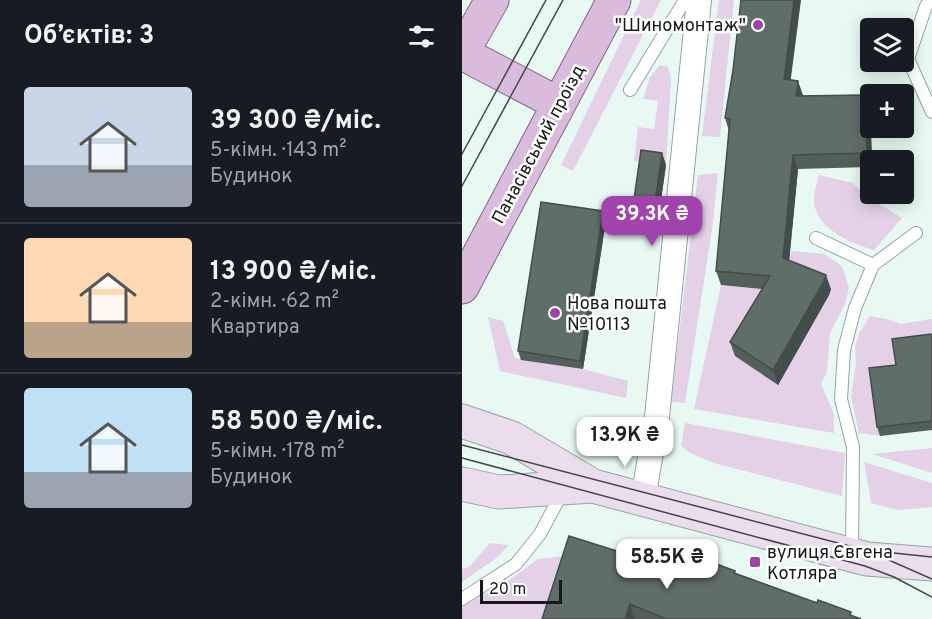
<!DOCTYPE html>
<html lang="uk">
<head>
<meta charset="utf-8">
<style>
	body { margin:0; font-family:Overpass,sans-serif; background:#20242c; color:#f1f3f6; height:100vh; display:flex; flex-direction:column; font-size:22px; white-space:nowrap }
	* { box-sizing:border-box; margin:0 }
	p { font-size:20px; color:#9ea1a6 }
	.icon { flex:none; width:33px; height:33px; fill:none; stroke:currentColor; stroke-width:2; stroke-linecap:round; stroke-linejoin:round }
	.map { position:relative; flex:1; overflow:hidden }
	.sheet { display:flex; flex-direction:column; background:#171b24; width:462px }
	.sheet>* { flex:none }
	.buttons { position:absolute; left:398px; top:18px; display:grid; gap:12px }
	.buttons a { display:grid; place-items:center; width:54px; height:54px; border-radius:6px; background:#171b24; box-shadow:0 3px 15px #0003; font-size:30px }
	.scale { position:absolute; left:18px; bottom:15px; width:82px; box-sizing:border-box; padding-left:6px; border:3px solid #151a18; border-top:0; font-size:16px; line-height:21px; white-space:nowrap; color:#151a18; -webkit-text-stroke:4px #fff; paint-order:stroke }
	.price { position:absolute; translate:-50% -51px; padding:0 14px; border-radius:12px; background:#fff; color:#222; font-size:20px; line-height:39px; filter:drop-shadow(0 2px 3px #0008) }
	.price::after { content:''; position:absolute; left:50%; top:36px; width:18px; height:14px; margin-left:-9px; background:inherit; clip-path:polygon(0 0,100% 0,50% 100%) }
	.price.selected { background:#a043ad; color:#fff }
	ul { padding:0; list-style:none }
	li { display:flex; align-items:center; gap:18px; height:150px; padding:0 24px }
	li+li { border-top:2px solid #363941 }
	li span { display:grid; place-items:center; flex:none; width:168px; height:120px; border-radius:6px; color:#555 }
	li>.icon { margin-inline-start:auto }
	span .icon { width:72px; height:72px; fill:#fffc; stroke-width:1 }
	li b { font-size:26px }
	h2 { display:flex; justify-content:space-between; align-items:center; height:72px; padding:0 24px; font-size:26px }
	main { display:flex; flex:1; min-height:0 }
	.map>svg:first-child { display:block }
	.green { fill:#e4d1e7 }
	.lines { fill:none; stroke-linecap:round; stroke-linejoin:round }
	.lane-casing { stroke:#95a49e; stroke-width:14 }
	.street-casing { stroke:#95a49e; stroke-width:26 }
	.secondary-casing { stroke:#95a49e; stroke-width:35 }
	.primary-casing { stroke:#846588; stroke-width:35 }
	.lane { stroke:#fff; stroke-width:12 }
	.street { stroke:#fff; stroke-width:24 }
	.secondary { stroke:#ecddee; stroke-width:33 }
	.primary { stroke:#d9bbdc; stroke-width:33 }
	.tram { stroke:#404744; stroke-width:1.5 }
	.wall { fill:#535f5a }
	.shaded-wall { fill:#434d4a }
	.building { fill:#606e69; stroke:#434d4a; stroke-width:1.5 }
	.poi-dot { fill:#a043ad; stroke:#fff; stroke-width:2 }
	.labels { text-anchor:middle; stroke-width:5; stroke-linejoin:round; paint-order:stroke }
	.poi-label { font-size:18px; fill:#151a18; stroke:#fff; text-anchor:start }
	.street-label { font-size:18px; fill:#151a18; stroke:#fff }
</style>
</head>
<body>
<main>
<section class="sheet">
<h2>Об’єктів: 3<svg class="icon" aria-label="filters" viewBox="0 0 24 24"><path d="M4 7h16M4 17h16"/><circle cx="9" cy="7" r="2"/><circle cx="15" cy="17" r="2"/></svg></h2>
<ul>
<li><span style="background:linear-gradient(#c9d6e8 65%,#9aa5b1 0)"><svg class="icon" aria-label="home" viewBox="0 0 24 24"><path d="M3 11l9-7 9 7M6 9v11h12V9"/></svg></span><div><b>39 300 ₴/міс.</b><p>5-кімн. · 143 m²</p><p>Будинок</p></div></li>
<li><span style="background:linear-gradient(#ffd9b3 70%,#b9a48a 0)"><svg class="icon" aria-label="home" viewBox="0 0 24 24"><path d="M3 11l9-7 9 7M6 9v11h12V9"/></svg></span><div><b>13 900 ₴/міс.</b><p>2-кімн. · 62 m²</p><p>Квартира</p></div></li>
<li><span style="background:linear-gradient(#bfe0f5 70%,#9aa5b1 0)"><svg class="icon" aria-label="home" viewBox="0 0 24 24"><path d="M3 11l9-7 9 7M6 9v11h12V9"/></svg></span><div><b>58 500 ₴/міс.</b><p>5-кімн. · 178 m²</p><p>Будинок</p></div></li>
</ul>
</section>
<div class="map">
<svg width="470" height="619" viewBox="0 0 470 619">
	<rect width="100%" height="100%" fill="#e8f9f3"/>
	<path class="green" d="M179 0H199L111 171 99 165Z
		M257 0H272L258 137 240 136Z
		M198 65 206 67 209 79 204 165 172 161 176 127 192 129 196 101 181 99 188 77Z
		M256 173 251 223 223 403 209 402 236 175Z
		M357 175 391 183 403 195 440 218 412 250C390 244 360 231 353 208 350 199 355 184 357 175Z
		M329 251 362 254 380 266 387 288 383 304 368 333 365 372 359 384 372 414V433L232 409 259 285 324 291Z
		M408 316 425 319 439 324 470 319V343L437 374 418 436 397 433 389 397 394 363 393 347 397 333Z
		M26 317 41 321 53 358 121 369 166 381 164 398 38 371Z
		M223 423 383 453 380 496 252 463 228 453 219 446Z
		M470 448V473L410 454Z
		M402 462 470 483V507L436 510 409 503Z
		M28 543 47 545 36 557 0 582V569L7 567Z
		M113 555 93 619H0V605L40 585 76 559Z"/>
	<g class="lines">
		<defs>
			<path id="lane" d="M469 0 464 6 446 59 470 112
				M168 90 223 0
				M354 238 411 265 454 233
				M390 554 391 447 379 399 382 350 393 308 411 265
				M0 599 54 564 78 534 101 491"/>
			<path id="street" d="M181 499 195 417 237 0"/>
			<path id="secondary" d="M0 421 50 438 131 486 405 559 470 564
				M0 484 37 492 131 486"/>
			<path id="primary" d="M0 53 97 104
				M0 53 30 0
				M0 287 152 0"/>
		</defs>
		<use href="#lane" class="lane-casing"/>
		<use href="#street" class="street-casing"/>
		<use href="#secondary" class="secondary-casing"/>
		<use href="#primary" class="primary-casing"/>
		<use href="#lane" class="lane"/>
		<use href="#street" class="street"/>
		<use href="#secondary" class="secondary"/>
		<use href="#primary" class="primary"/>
		<path class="tram" d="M0 154 84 0
			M0 186 101 0
			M0 445 403 550 470 557
			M0 458 403 566 432 577 470 597
			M420 557 470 579"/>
	</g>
	<path class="wall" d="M329 80 341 96 403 95 408 108 410 160H408V167L336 169 327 261 369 289 367 295 316 385 273 356 268 342 300 289 259 285 254 271 267 131 263 118Z
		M200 153 204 165 194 235 174 232 169 220Z
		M144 220 121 369 59 360 56 351Z
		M470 337V430L418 436 415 427 434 365Z
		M243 563 273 571 274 574 399 619H80L209 568Z"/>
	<path class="shaded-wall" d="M332 0H339L327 93 322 79Z
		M336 81 341 95 334 96Z
		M403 95 408 108 410 160H408V162L405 153Z
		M200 153 204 165 194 235 190 223Z
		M331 155 336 169 326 273 321 258Z
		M141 211 144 220 121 369 118 361Z
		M364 275 369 289 367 295 316 385 311 370Z
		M168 604 173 619H163Z"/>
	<path class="building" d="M279 0H332L322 79 336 81 334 96 403 95 405 153 331 155 321 258 364 275 362 281 311 370 268 342 308 276 254 271 268 119 263 118 271 70Z
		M179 150 200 153 190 223 169 220Z
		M79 202 141 211 118 361 56 351Z
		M469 334 470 340V421L415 427 407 368 434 365 430 339Z
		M107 536 209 568 216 553 243 563 244 560 273 571 272 573 355 603 356 600 389 612 388 615 399 619H204L168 604 163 619H80Z"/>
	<g class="poi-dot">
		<circle cx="296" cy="25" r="6"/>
		<circle cx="93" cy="313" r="6"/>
		<rect x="287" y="556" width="12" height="12" rx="3"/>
	</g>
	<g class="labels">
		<g class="poi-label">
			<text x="284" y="31" text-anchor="end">"Шиномонтаж"</text>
			<text x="105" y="309">Нова пошта<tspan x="105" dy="21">№10113</tspan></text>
			<text x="305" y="558">вулиця Євгена<tspan x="305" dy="21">Котляра</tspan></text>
		</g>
		<g class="street-label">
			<text transform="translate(76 144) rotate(-62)" y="6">Панасівський проїзд</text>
		</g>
	</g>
</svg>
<div class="buttons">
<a><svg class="icon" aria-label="layers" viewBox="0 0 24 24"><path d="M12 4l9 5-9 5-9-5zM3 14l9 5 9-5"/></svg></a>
<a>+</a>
<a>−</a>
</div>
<div class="scale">20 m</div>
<b class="price selected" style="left:190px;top:247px">39.3K ₴</b>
<b class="price" style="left:163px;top:468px">13.9K ₴</b>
<b class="price" style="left:205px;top:590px">58.5K ₴</b>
</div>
</main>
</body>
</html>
